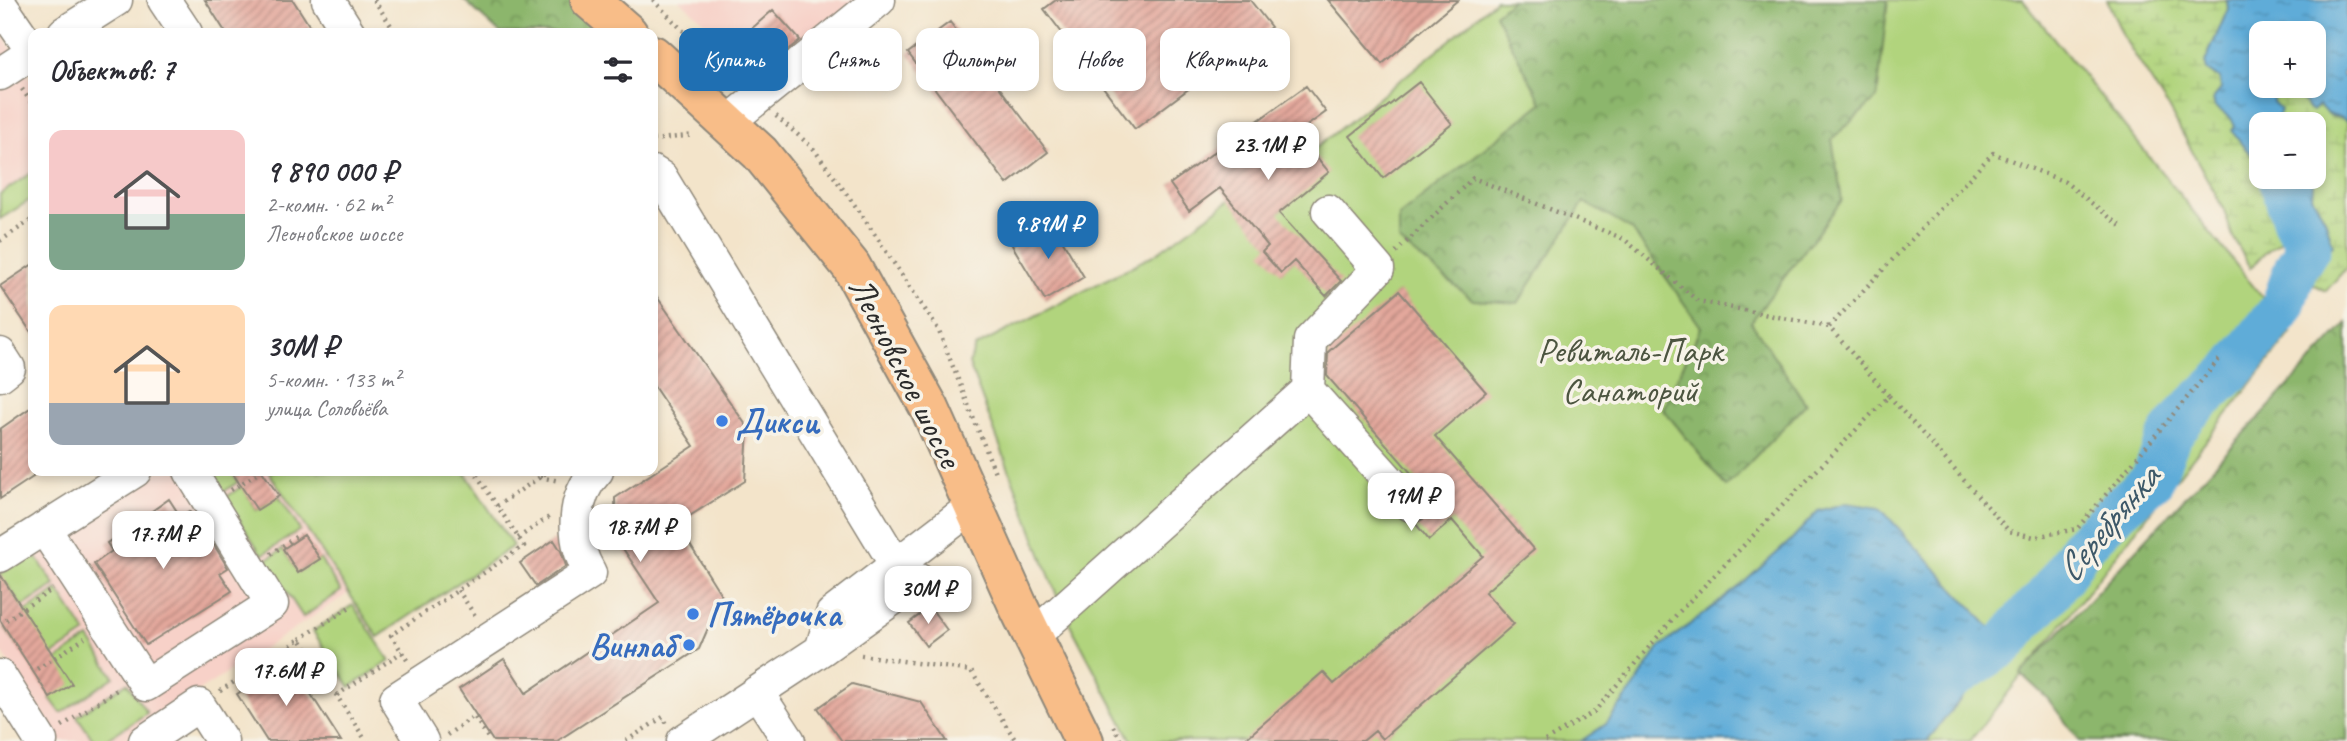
<!DOCTYPE html>
<html lang="ru">
<head>
<meta charset="utf-8">
<style>
	body { margin:0; font-family:Caveat,sans-serif; background:#f7f7f7; color:#2b2b33; height:100vh; display:flex; flex-direction:column; font-size:26px; white-space:nowrap }
	* { box-sizing:border-box; margin:0 }
	p { font-size:23px; color:#7c7c81 }
	.icon { flex:none; width:38px; height:38px; fill:none; stroke:currentColor; stroke-width:2; stroke-linecap:round; stroke-linejoin:round }
	.map { position:relative; flex:1; overflow:hidden }
	.side { position:absolute; left:28px; top:28px; width:630px; height:448px; display:flex; flex-direction:column; background:#fff; border-radius:14px; box-shadow:0 4px 10px #0003 }
	.side>* { flex:none }
	.guide { position:absolute; left:679px; top:28px; width:665px; height:63px; display:flex; gap:14px }
	.fabs { position:absolute; left:2249px; top:21px; display:grid; gap:14px }
	.fabs a { display:grid; place-items:center; width:77px; height:77px; border-radius:14px; background:#fff; box-shadow:0 4px 10px #0003; font-size:35px }
	.price { position:absolute; translate:-50% -60px; padding:0 16px; border-radius:14px; background:#fff; color:#222; font-size:23px; line-height:46px; filter:drop-shadow(0 2px 4px #0008) }
	.price::after { content:''; position:absolute; left:50%; top:42px; width:21px; height:16px; margin-left:-10px; background:inherit; clip-path:polygon(0 0,100% 0,50% 100%) }
	.price.on { background:#1f6fb2; color:#fff }
	ul { padding:0; list-style:none }
	li { display:flex; align-items:center; gap:21px; height:175px; padding:0 21px }
	li span { display:grid; place-items:center; flex:none; width:196px; height:140px; border-radius:14px; color:#555 }
	li>.icon { margin-inline-start:auto }
	span .icon { width:84px; height:84px; fill:#fffc; stroke-width:1 }
	li b { font-size:30px }
	h2 { display:flex; justify-content:space-between; align-items:center; height:84px; padding:0 21px; font-size:30px }
	.tag { padding:0 24px; border-radius:14px; background:#fff; box-shadow:0 4px 10px #0003; font-size:24px; line-height:63px }
	.tag.on { background:#1f6fb2; color:#fff }
	.map>svg:first-child { display:block }
	.built { fill:#f7d1c8 }
	.green { fill:#b1d47d; stroke:#6e8054; stroke-width:2 }
	.forest { fill:url(#forest-crowns); stroke:#5c704c; stroke-width:2 }
	.wetland { fill:url(#wetland-marsh); stroke:#6e8054; stroke-width:2 }
	.water { fill:url(#water-ripples); stroke:#446c82; stroke-width:2 }
	.lines { fill:none; stroke-linecap:round; stroke-linejoin:round }
	.river { stroke:#5eacd8; stroke-width:44 }
	.building { fill:url(#building-hatch) }
	.minor-casing { stroke:#8f887a; stroke-width:35 }
	.major-casing { stroke:#8f887a; stroke-width:42 }
	.path { stroke:#8f887a; stroke-width:4.5; stroke-dasharray:2 5; stroke-linecap:butt }
	.minor { stroke:#fff; stroke-width:32 }
	.major { stroke:#f8bd88; stroke-width:38 }
	.shop-dot { fill:#3f7fe0; stroke:#f7f3e8; stroke-width:2.5 }
	.labels { text-anchor:middle; stroke-width:7; stroke-linejoin:round; paint-order:stroke }
	.park-label { font-size:35px; fill:#4c5540; stroke:#f7f3e8 }
	.street-label { font-size:35px; fill:#2b2b2b; stroke:#f7f3e8 }
	.shop-label { font-size:35px; font-weight:bold; fill:#366cbe; stroke:#f7f3e8; text-anchor:start }
	.water-label { font-size:37px; font-style:italic; fill:#3d5868; stroke:#f7f3e8 }
</style>
</head>
<body>
<div class="map">
<svg width="2347" height="741" viewBox="0 0 2347 741">
	<defs>
		<pattern id="forest-crowns" width="20" height="18" patternUnits="userSpaceOnUse" patternTransform="scale(1.75)"><rect width="20" height="18" fill="#8cb66c"/><path d="M2 6a3 3 0 1 1 6 0M12 15a3 3 0 1 1 6 0" fill="none" stroke="#739459"/></pattern>
		<pattern id="wetland-marsh" width="20" height="14" patternUnits="userSpaceOnUse" patternTransform="scale(1.75)"><rect width="20" height="14" fill="#b1d47d"/><path d="M1 5h8M5 5V1M11 12h8M15 12V8" fill="none" stroke="#98b66c"/></pattern>
		<pattern id="water-ripples" width="26" height="14" patternUnits="userSpaceOnUse" patternTransform="scale(1.75)"><rect width="26" height="14" fill="#5eacd8"/><path d="M2 4q2-2 4 0t4 0M15 11q2-2 4 0t4 0" fill="none" stroke="#4e8caf"/></pattern>
		<pattern id="building-hatch" width="6" height="6" patternUnits="userSpaceOnUse" patternTransform="scale(1.75)"><rect width="6" height="6" fill="#e3a79b"/><path d="M-1 1l2-2M0 6l6-6M5 7l2-2" fill="none" stroke="#b8887f"/></pattern>
	</defs>
	<rect width="100%" height="100%" fill="#f7f3e8"/>
	<filter id="ink" filterUnits="userSpaceOnUse"><feTurbulence type="fractalNoise" baseFrequency=".0143" numOctaves="2"/><feDisplacementMap in="SourceGraphic" scale="14" xChannelSelector="R" yChannelSelector="G"/><feConvolveMatrix kernelMatrix="1 2 1 2 8 2 1 2 1" color-interpolation-filters="sRGB"/></filter>
	<filter id="wash" filterUnits="userSpaceOnUse"><feTurbulence type="fractalNoise" baseFrequency=".00686" numOctaves="4" result="noise"/><feDisplacementMap in="SourceGraphic" scale="28" xChannelSelector="R" yChannelSelector="G"/><feGaussianBlur stdDeviation="1.57" result="paint"/><feColorMatrix in="noise" values="0 0 0 0 0 0 0 0 0 0 0 0 0 0 0 0 0 1.4 0 .05"/><feComposite in="paint" operator="in"/></filter>
	<g filter="url(#wash)">
		<rect width="100%" height="100%" fill="#f3e4ca"/>
		<path class="built" d="M679 0H870L774 80Z
			M0 31 33 83V172L0 194Z
			M159 471H268L349 593 122 741H60L0 649V574Z"/>
		<path class="green" d="M1496 0H2023L2291 333 1970 741H1132L1062 609 969 364 975 347 1154 255 1307 144 1312 151 1450 40Z
			M33 172V198L0 219V194Z
			M207 471H231L238 482 222 493Z
			M268 471H464L513 546 378 637Z
			M242 486 257 510 279 496 300 530 262 555 225 498Z
			M283 549 298 572 320 559 341 591 303 617 266 560Z
			M33 552 55 585 22 607 6 583 0 587V574Z
			M58 590 86 633 53 655 16 645 4 626Z
			M353 605 390 661 350 687 313 631Z
			M89 638 114 677 61 713 50 698 56 660Z
			M127 683 147 713 104 741H94L77 716Z"/>
		<path class="forest" d="M464 0H576L615 33H500Z
			M1512 0H1888L1877 98 1832 139 1842 200 1751 322 1806 404 1726 487 1663 409 1701 327 1632 230 1584 202 1518 303 1473 300 1399 241V216L1542 103 1495 14Z
			M2347 323V741H2080L2047 698 2021 674Z"/>
		<path class="wetland" d="M2107 0H2227L2228 9 2205 62 2207 70 2220 79 2221 89 2213 99 2215 107 2230 117 2236 125 2232 130 2243 146 2261 164V177H2269L2287 237 2267 251 2250 268 2232 235 2224 210 2168 107 2124 38Z
			M2293 86 2309 110 2319 104 2332 117 2342 118 2347 122V267L2326 291 2308 281 2319 256 2333 245 2325 219 2312 196 2314 124H2281C2271 115 2273 99 2273 87Z"/>
		<path class="water" d="M2227 0H2347V70L2342 73 2344 77H2347V122L2342 118 2327 114 2319 105 2313 111 2309 110 2293 86H2314V33H2261V86H2281L2273 87V102L2281 110 2277 120 2281 124H2261V164L2243 146 2232 130 2235 125 2230 117 2215 107 2213 99 2221 89 2220 79 2207 70 2205 62 2228 9Z
			M2314 172V173L2312 196 2325 219 2333 245 2319 256 2302 243 2287 237 2269 177H2314Z
			M1846 503 1880 508 2005 644 1927 741H1581L1606 724 1635 686 1659 648 1740 586 1789 542 1818 511Z"/>
		<g class="lines">
			<path class="river" d="M1853 741 2005 644 2028 615 2043 601 2064 574 2080 548 2119 509 2152 480 2170 435 2188 412 2234 369 2282 308 2296 267 2309 247 2294 221 2280 177"/>
		</g>
		<g id="blocks">
			<path class="building" d="M205 0H293L314 33H226Z
				M1056 0H1250L1271 27 1135 129 1044 9Z
				M1328 0H1458L1382 64Z
				M773 10 800 40 768 66 742 37Z
				M950 22 1048 152 1007 184 908 53Z
				M1419 82 1452 124 1383 178 1350 136Z
				M1306 86 1326 112 1297 133 1329 172 1279 213 1341 281 1326 296 1294 261 1281 273 1262 252 1268 246 1220 188 1189 211 1170 184Z
				M1051 221 1084 277 1045 300 1012 245Z
				M33 264V335L0 286Z
				M653 291 748 428 745 481 677 524 722 596 699 649 557 741H493L459 689 504 659 526 693 659 603 616 538 615 498 694 446 653 385Z
				M1399 291 1486 392 1435 436 1534 550 1485 592 1514 624 1382 739 1375 731 1363 741H1243L1323 672 1334 684 1483 556 1452 520 1429 540 1415 523 1423 519 1428 511V499L1431 496 1327 376 1328 352Z
				M33 406V477L0 499V429Z
				M231 471H262L279 496 257 510Z
				M169 499 180 516 189 511 214 545 228 568 220 573 232 591 146 645 94 564 112 551 107 543Z
				M304 535 320 559 298 573 283 549Z
				M554 540 561 551 566 566 536 586 520 563Z
				M0 574 72 684 50 698 0 620Z
				M930 607 947 630 926 646 909 623Z
				M289 660 341 741H267L237 694Z
				M852 684 921 702 947 741H842L818 708Z"/>
		</g>
	</g>
	<g filter="url(#ink)">
		<use href="#blocks" fill-opacity="0" stroke="#8f887a" stroke-width="2"/>
		<g class="lines">
			<defs>
				<path id="minor" d="M164 0 186 33
					M328 0 349 33
					M0 4 33 52
					M64 33 116 0
					M0 74 32 53
					M727 123 879 0
					M653 172 661 177 896 565
					M0 354 9 368 0 375
					M1308 390 1310 340 1378 269 1328 211
					M44 528 146 685 272 604 190 471
					M0 556 135 471
					M1033 636 1308 390 1411 505
					M821 650 919 580
					M0 676 41 741
					M757 692 789 741
					M145 741 199 705 222 741
					M422 741 396 699 590 573C571 541 571 498 597 471
					M683 741 821 650 832 614 973 506"/>
				<path id="major" d="M590 0 628 33
					M653 55 760 153 851 266 930 409 1019 608 1084 741"/>
			</defs>
			<use href="#minor" class="minor-casing"/>
			<use href="#major" class="major-casing"/>
			<path class="path" d="M374 0 396 33
				M653 0 706 54 738 83
				M22 89 33 105
				M776 116 813 148 859 211 938 329 996 475
				M653 140 694 135
				M0 241 33 219
				M1396 252 1473 178 1624 239 1698 301 1829 327
				M1889 396 2009 531 2034 537 2077 529 2222 356
				M540 477 559 481
				M231 490 258 473
				M497 506 549 471
				M518 538 549 517
				M271 554 300 534
				M458 590 476 617
				M6 620 53 589
				M300 639 353 605
				M861 655 971 671 1016 741
				M407 660 391 635 524 546 474 471
				M37 669 85 638
				M220 691 300 639 366 741
				M337 695 402 652
				M62 726 118 689
				M1113 726 1121 741
				M447 735 474 716 490 741
				M626 741 663 717 667 724
				M1545 741 1594 712 1677 614 1889 396 1829 327 1993 153 2065 182 2122 227"/>
			<use href="#minor" class="minor"/>
			<use href="#major" class="major"/>
		</g>
	</g>
	<g class="shop-dot">
		<circle cx="722" cy="421" r="7"/>
		<circle cx="693" cy="614" r="7"/>
		<circle cx="689" cy="645" r="7"/>
	</g>
	<g class="labels">
		<g class="park-label">
			<text x="1630" y="362">Ревиталь-Парк<tspan x="1630" dy="40">Санаторий</tspan></text>
		</g>
		<g class="street-label">
			<text transform="translate(906 372) rotate(63)" y="12">Леоновское шоссе</text>
		</g>
		<g class="shop-label">
			<text x="736" y="433">Дикси</text>
			<text x="707" y="626">Пятёрочка</text>
			<text x="675" y="657" text-anchor="end">Винлаб</text>
		</g>
		<g class="water-label">
			<text transform="translate(2107 523) rotate(-50)" y="13">Серебрянка</text>
		</g>
	</g>
</svg>
<div class="fabs">
<a>+</a>
<a>−</a>
</div>
<b class="price" style="left:1268px;top:182px">23.1M ₽</b>
<b class="price on" style="left:1048px;top:261px">9.89M ₽</b>
<b class="price" style="left:1411px;top:533px">19M ₽</b>
<b class="price" style="left:640px;top:564px">18.7M ₽</b>
<b class="price" style="left:163px;top:571px">17.7M ₽</b>
<b class="price" style="left:928px;top:626px">30M ₽</b>
<b class="price" style="left:286px;top:708px">17.6M ₽</b>
<div class="guide">
<a class="tag on">Купить</a>
<a class="tag">Снять</a>
<a class="tag">Фильтры</a>
<a class="tag">Новое</a>
<a class="tag">Квартира</a>
</div>
<section class="side">
<h2>Объектов: 7<svg class="icon" aria-label="filters" viewBox="0 0 24 24"><path d="M4 7h16M4 17h16"/><circle cx="9" cy="7" r="2"/><circle cx="15" cy="17" r="2"/></svg></h2>
<ul>
<li><span style="background:linear-gradient(#f6c9c9 60%,#7fa58c 0)"><svg class="icon" aria-label="home" viewBox="0 0 24 24"><path d="M3 11l9-7 9 7M6 9v11h12V9"/></svg></span><div><b>9 890 000 ₽</b><p>2-комн. · 62 m²</p><p>Леоновское шоссе</p></div></li>
<li><span style="background:linear-gradient(#ffd9b3 70%,#9aa5b1 0)"><svg class="icon" aria-label="home" viewBox="0 0 24 24"><path d="M3 11l9-7 9 7M6 9v11h12V9"/></svg></span><div><b>30M ₽</b><p>5-комн. · 133 m²</p><p>улица Соловьёва</p></div></li>
</ul>
</section>
</div>
</body>
</html>
